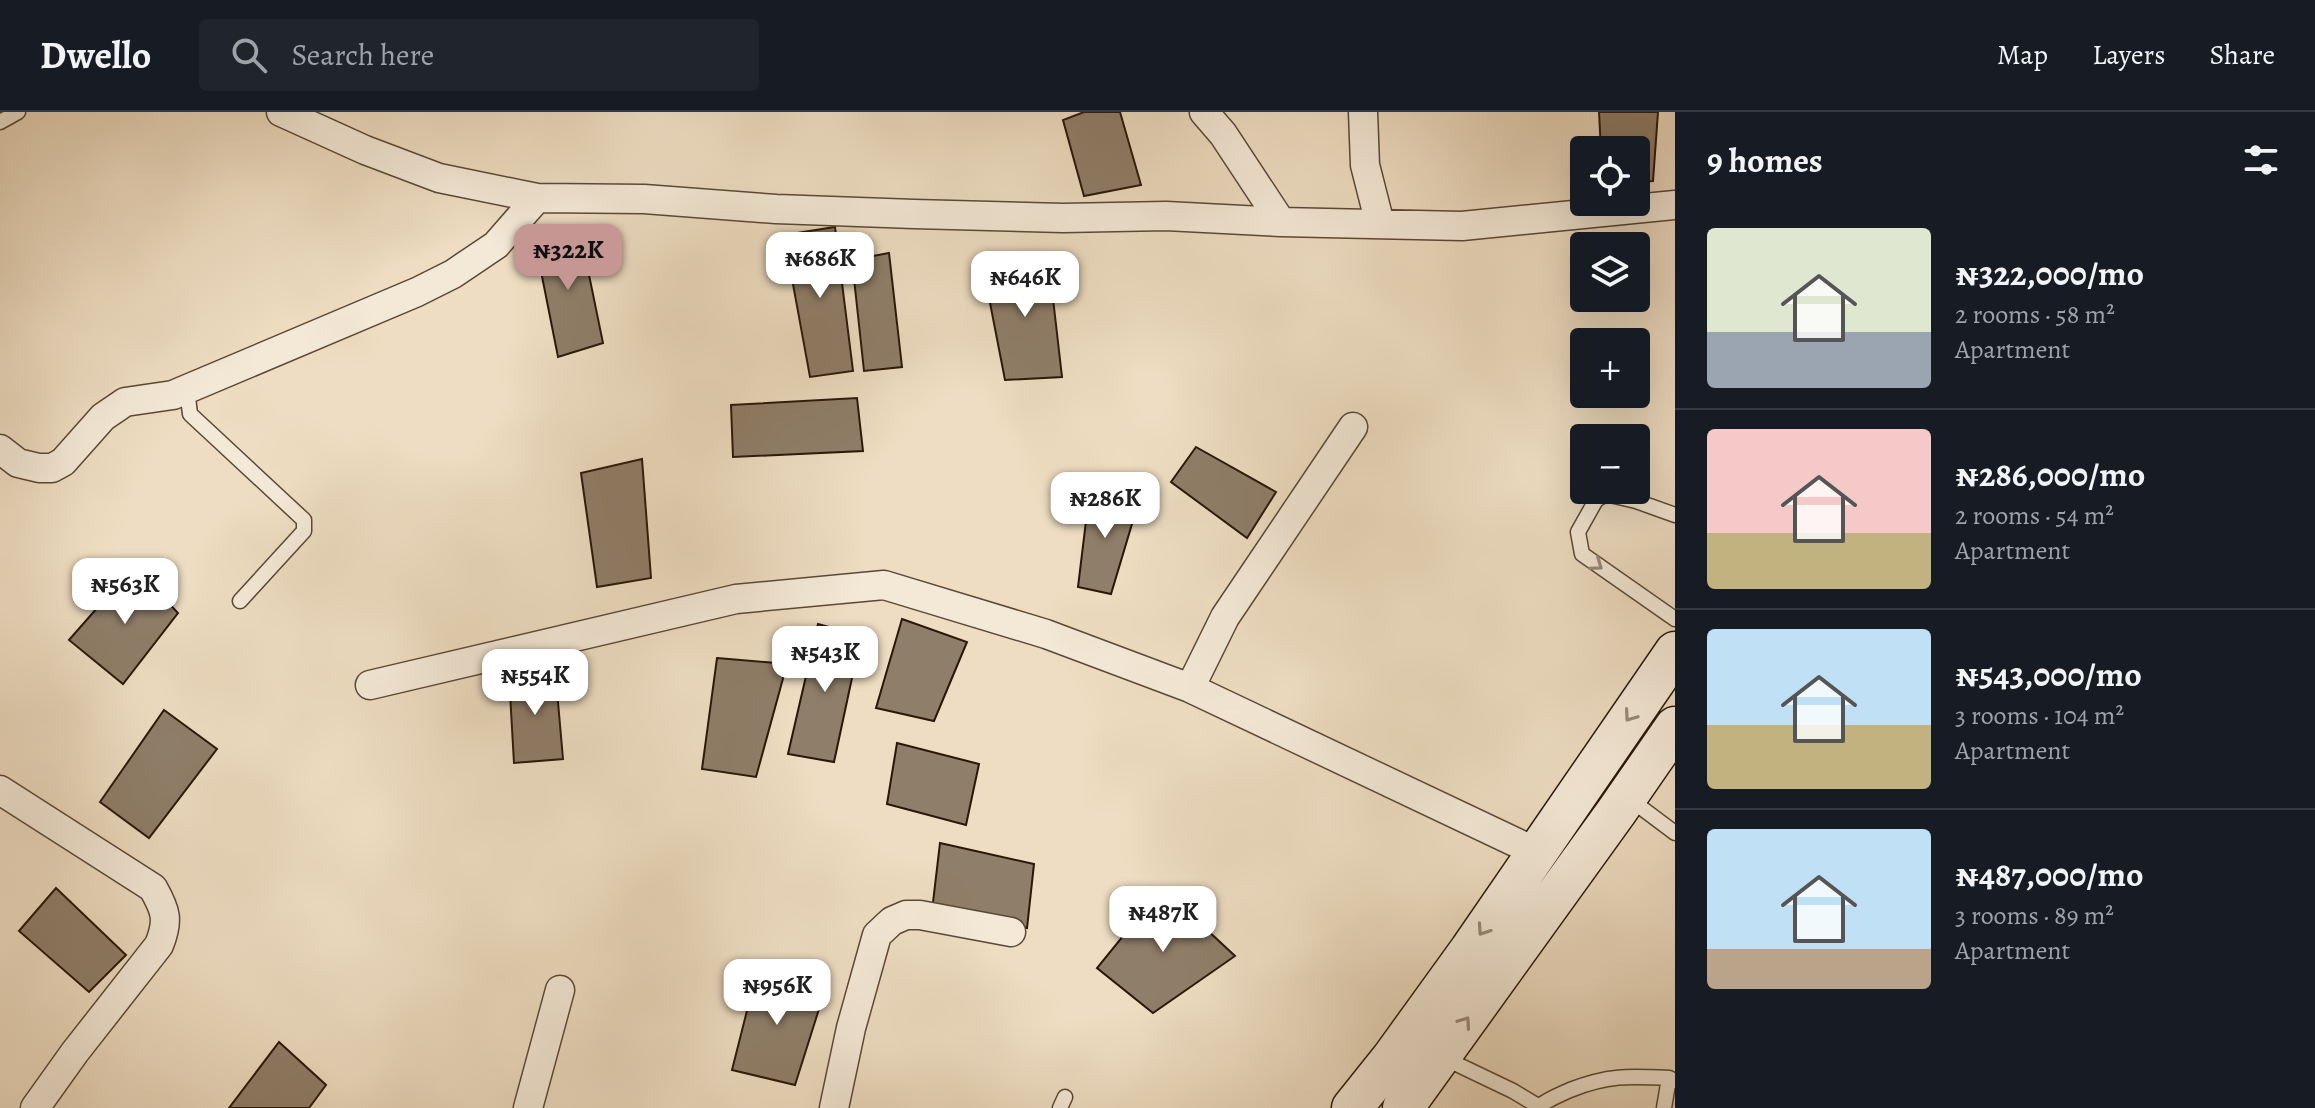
<!DOCTYPE html>
<html lang="en">
<head>
<meta charset="utf-8">
<style>
	body { margin:0; font-family:Alegreya,serif; background:#20242c; color:#f1f3f6; height:100vh; display:flex; flex-direction:column; font-size:30px; white-space:nowrap }
	* { box-sizing:border-box; margin:0 }
	p { font-size:26px; color:#9ea1a6 }
	.icon { flex:none; width:44px; height:44px; fill:none; stroke:currentColor; stroke-width:2; stroke-linecap:round; stroke-linejoin:round }
	.map { position:relative; flex:1; overflow:hidden }
	.drawer { display:flex; flex-direction:column; background:#171b24; width:640px }
	.drawer>* { flex:none }
	.fabs { position:absolute; left:1570px; top:24px; display:grid; gap:16px }
	.fabs a { display:grid; place-items:center; width:80px; height:80px; border-radius:8px; background:#171b24; box-shadow:0 8px 32px #0002; font-size:40px }
	.price { position:absolute; translate:-50% -68px; padding:0 18px; border-radius:16px; background:#fff; color:#222; font-size:26px; line-height:52px; filter:drop-shadow(0 2px 4px #0008) }
	.price::after { content:''; position:absolute; left:50%; top:48px; width:24px; height:18px; margin-left:-12px; background:inherit; clip-path:polygon(0 0,100% 0,50% 100%) }
	.price.current { background:#c59692; color:#111 }
	ul { padding:0; list-style:none }
	li { display:flex; align-items:center; gap:24px; height:200px; padding:0 32px }
	li+li { border-top:2px solid #363941 }
	li span { display:grid; place-items:center; flex:none; width:224px; height:160px; border-radius:8px; color:#555 }
	li>.icon { margin-inline-start:auto }
	span .icon { width:96px; height:96px; fill:#fffc; stroke-width:1 }
	li b { font-size:34px }
	h2 { display:flex; justify-content:space-between; align-items:center; height:96px; padding:0 32px; font-size:34px }
	header { display:flex; align-items:center; gap:48px; box-sizing:border-box; height:112px; padding:0 40px; background:#171b24; border-bottom:2px solid #363941 }
	header strong { font-size:38px }
	nav { display:flex; gap:44px; margin-inline-start:auto; font-size:28px }
	.search { width:560px; height:72px; background:#20242c; display:flex; align-items:center; gap:20px; box-sizing:border-box; padding:0 28px; border-radius:8px; color:#9ea1a6; font-size:30px }
	main { display:flex; flex:1; min-height:0 }
	.map>svg:first-child { display:block }
	.building { fill:#8f7e69; stroke:#291708; stroke-width:2 }
	.lines { fill:none; stroke-linecap:round; stroke-linejoin:round }
	.lane-casing { stroke:#5a4836; stroke-width:17 }
	.street-casing { stroke:#5a4836; stroke-width:31 }
	.secondary-casing { stroke:#291708; stroke-width:43 }
	.lane { stroke:#f4e9d7; stroke-width:14 }
	.street { stroke:#f4e9d7; stroke-width:28 }
	.secondary { stroke:#f4e9d7; stroke-width:40 }
	.oneway { stroke:#998a7a }
</style>
</head>
<body>
<header>
<strong>Dwello</strong>
<div class="search"><svg class="icon" aria-label="search" viewBox="0 0 24 24"><circle cx="10" cy="10" r="6"/><path d="M15 15l6 6"/></svg>Search here</div>
<nav><a>Map</a><a>Layers</a><a>Share</a></nav>
</header>
<main>
<div class="map">
<svg width="1675" height="996" viewBox="0 0 1675 996">
	<rect width="100%" height="100%" fill="#eeddc2"/>
	<filter id="stains"><feTurbulence type="fractalNoise" baseFrequency=".0025" numOctaves="4"/><feColorMatrix values="0 0 0 0 .2 0 0 0 0 .09 0 0 0 0 .02 0 0 0 .5 -.17"/></filter>
	<radialGradient id="worn" r=".72"><stop offset=".6" stop-color="#630" stop-opacity="0"/><stop offset="1" stop-color="#630" stop-opacity=".3"/></radialGradient>
	<path class="building" d="M1084 0H1120L1141 73 1084 84 1063 8Z
		M1599 0H1658L1653 69 1636 70V38H1601Z
		M835 115 853 259 810 265 784 123Z
		M580 119 603 231 558 245 534 124Z
		M889 141 902 255 864 259 852 148Z
		M1048 143 1062 265 1005 268 984 160Z
		M857 286 863 339 733 345 731 293Z
		M1196 335 1276 380 1247 426 1171 370Z
		M642 347 651 466 597 475 581 361Z
		M1090 376 1138 392 1111 482 1078 475Z
		M134 454 178 501 123 572 69 528Z
		M902 507 967 530 934 609 876 596Z
		M818 512 861 524 834 650 788 642Z
		M717 546 787 552 756 665 702 657Z
		M555 556 563 647 514 651 509 564Z
		M164 598 217 637 149 726 100 690Z
		M897 631 979 652 966 713 887 692Z
		M940 731 1034 752 1027 816 932 799Z
		M56 776 126 843 89 880 19 819Z
		M1162 776 1235 844 1153 901 1097 856Z
		M758 855 825 878 795 973 732 958Z
		M279 930 326 973 309 996H229Z"/>
	<g class="lines">
		<defs>
			<path id="lane" d="M0 10 18 0
				M187 277 190 302 304 408V419L240 489
				M1675 403 1636 389 1606 382 1596 388 1578 420 1582 442 1675 507
				M1627 685 1675 721
				M1444 946 1513 979 1538 994
				M1060 996 1065 985
				M1537 996C1546 988 1559 983 1570 978 1608 963 1628 964 1669 966L1675 969
				M1664 996 1669 966"/>
			<path id="street" d="M281 0 365 38 439 66 537 86 644 87 776 97 914 102 1063 106 1166 104 1281 110 1462 114 1675 93
				M1204 0 1223 22 1281 110
				M1363 0 1365 53 1380 112
				M0 337 18 351 39 356H52L63 350 103 305 125 290 173 283 417 180 453 162 496 133 537 86
				M370 573 736 487 884 473 1046 522 1190 576 1536 740
				M1190 576 1225 505 1353 315
				M0 678 153 776C166 799 169 808 159 833L75 940 35 996
				M528 996 560 878
				M834 996 851 916 877 823 892 809 906 803H920L1011 820"/>
			<path id="secondary" d="M1352 996 1392 946 1470 838 1675 540
				M1403 996 1617 699 1675 615"/>
		</defs>
		<use href="#lane" class="lane-casing"/>
		<use href="#street" class="street-casing"/>
		<use href="#secondary" class="secondary-casing"/>
		<use href="#lane" class="lane"/>
		<use href="#street" class="street"/>
		<use href="#secondary" class="secondary"/>
	</g>
	<defs><path id="oneway-chevron" d="M-2-3.5L2.5 0L-2 3.5" fill="none" stroke-width="1.6" stroke-linecap="round" stroke-linejoin="round" transform="scale(2)"/></defs>
	<g class="oneway">
		<use href="#oneway-chevron" transform="translate(1597 453) rotate(35)"/>
		<use href="#oneway-chevron" transform="translate(1630 604) rotate(125)"/>
		<use href="#oneway-chevron" transform="translate(1483 818) rotate(124)"/>
		<use href="#oneway-chevron" transform="translate(1465 910) rotate(-55)"/>
	</g>
	<rect width="100%" height="100%" filter="url(#stains)"/>
	<rect width="100%" height="100%" fill="url(#worn)"/>
</svg>
<div class="fabs">
<a><svg class="icon" aria-label="locate" viewBox="0 0 24 24"><circle cx="12" cy="12" r="6"/><path d="M12 2v4M12 18v4M2 12h4M18 12h4"/></svg></a>
<a><svg class="icon" aria-label="layers" viewBox="0 0 24 24"><path d="M12 4l9 5-9 5-9-5zM3 14l9 5 9-5"/></svg></a>
<a>+</a>
<a>−</a>
</div>
<b class="price current" style="left:568px;top:180px">₦322K</b>
<b class="price" style="left:820px;top:188px">₦686K</b>
<b class="price" style="left:1025px;top:207px">₦646K</b>
<b class="price" style="left:1105px;top:428px">₦286K</b>
<b class="price" style="left:125px;top:514px">₦563K</b>
<b class="price" style="left:825px;top:582px">₦543K</b>
<b class="price" style="left:535px;top:605px">₦554K</b>
<b class="price" style="left:1163px;top:842px">₦487K</b>
<b class="price" style="left:777px;top:915px">₦956K</b>
</div>
<section class="drawer">
<h2>9 homes<svg class="icon" aria-label="filters" viewBox="0 0 24 24"><path d="M4 7h16M4 17h16"/><circle cx="9" cy="7" r="2"/><circle cx="15" cy="17" r="2"/></svg></h2>
<ul>
<li><span style="background:linear-gradient(#dfe7d0 65%,#9aa5b1 0)"><svg class="icon" aria-label="home" viewBox="0 0 24 24"><path d="M3 11l9-7 9 7M6 9v11h12V9"/></svg></span><div><b>₦322,000/mo</b><p>2 rooms · 58 m²</p><p>Apartment</p></div></li>
<li><span style="background:linear-gradient(#f6c9c9 65%,#c2b280 0)"><svg class="icon" aria-label="home" viewBox="0 0 24 24"><path d="M3 11l9-7 9 7M6 9v11h12V9"/></svg></span><div><b>₦286,000/mo</b><p>2 rooms · 54 m²</p><p>Apartment</p></div></li>
<li><span style="background:linear-gradient(#bfe0f5 60%,#c2b280 0)"><svg class="icon" aria-label="home" viewBox="0 0 24 24"><path d="M3 11l9-7 9 7M6 9v11h12V9"/></svg></span><div><b>₦543,000/mo</b><p>3 rooms · 104 m²</p><p>Apartment</p></div></li>
<li><span style="background:linear-gradient(#bfe0f5 75%,#b9a48a 0)"><svg class="icon" aria-label="home" viewBox="0 0 24 24"><path d="M3 11l9-7 9 7M6 9v11h12V9"/></svg></span><div><b>₦487,000/mo</b><p>3 rooms · 89 m²</p><p>Apartment</p></div></li>
</ul>
</section>
</main>
</body>
</html>
